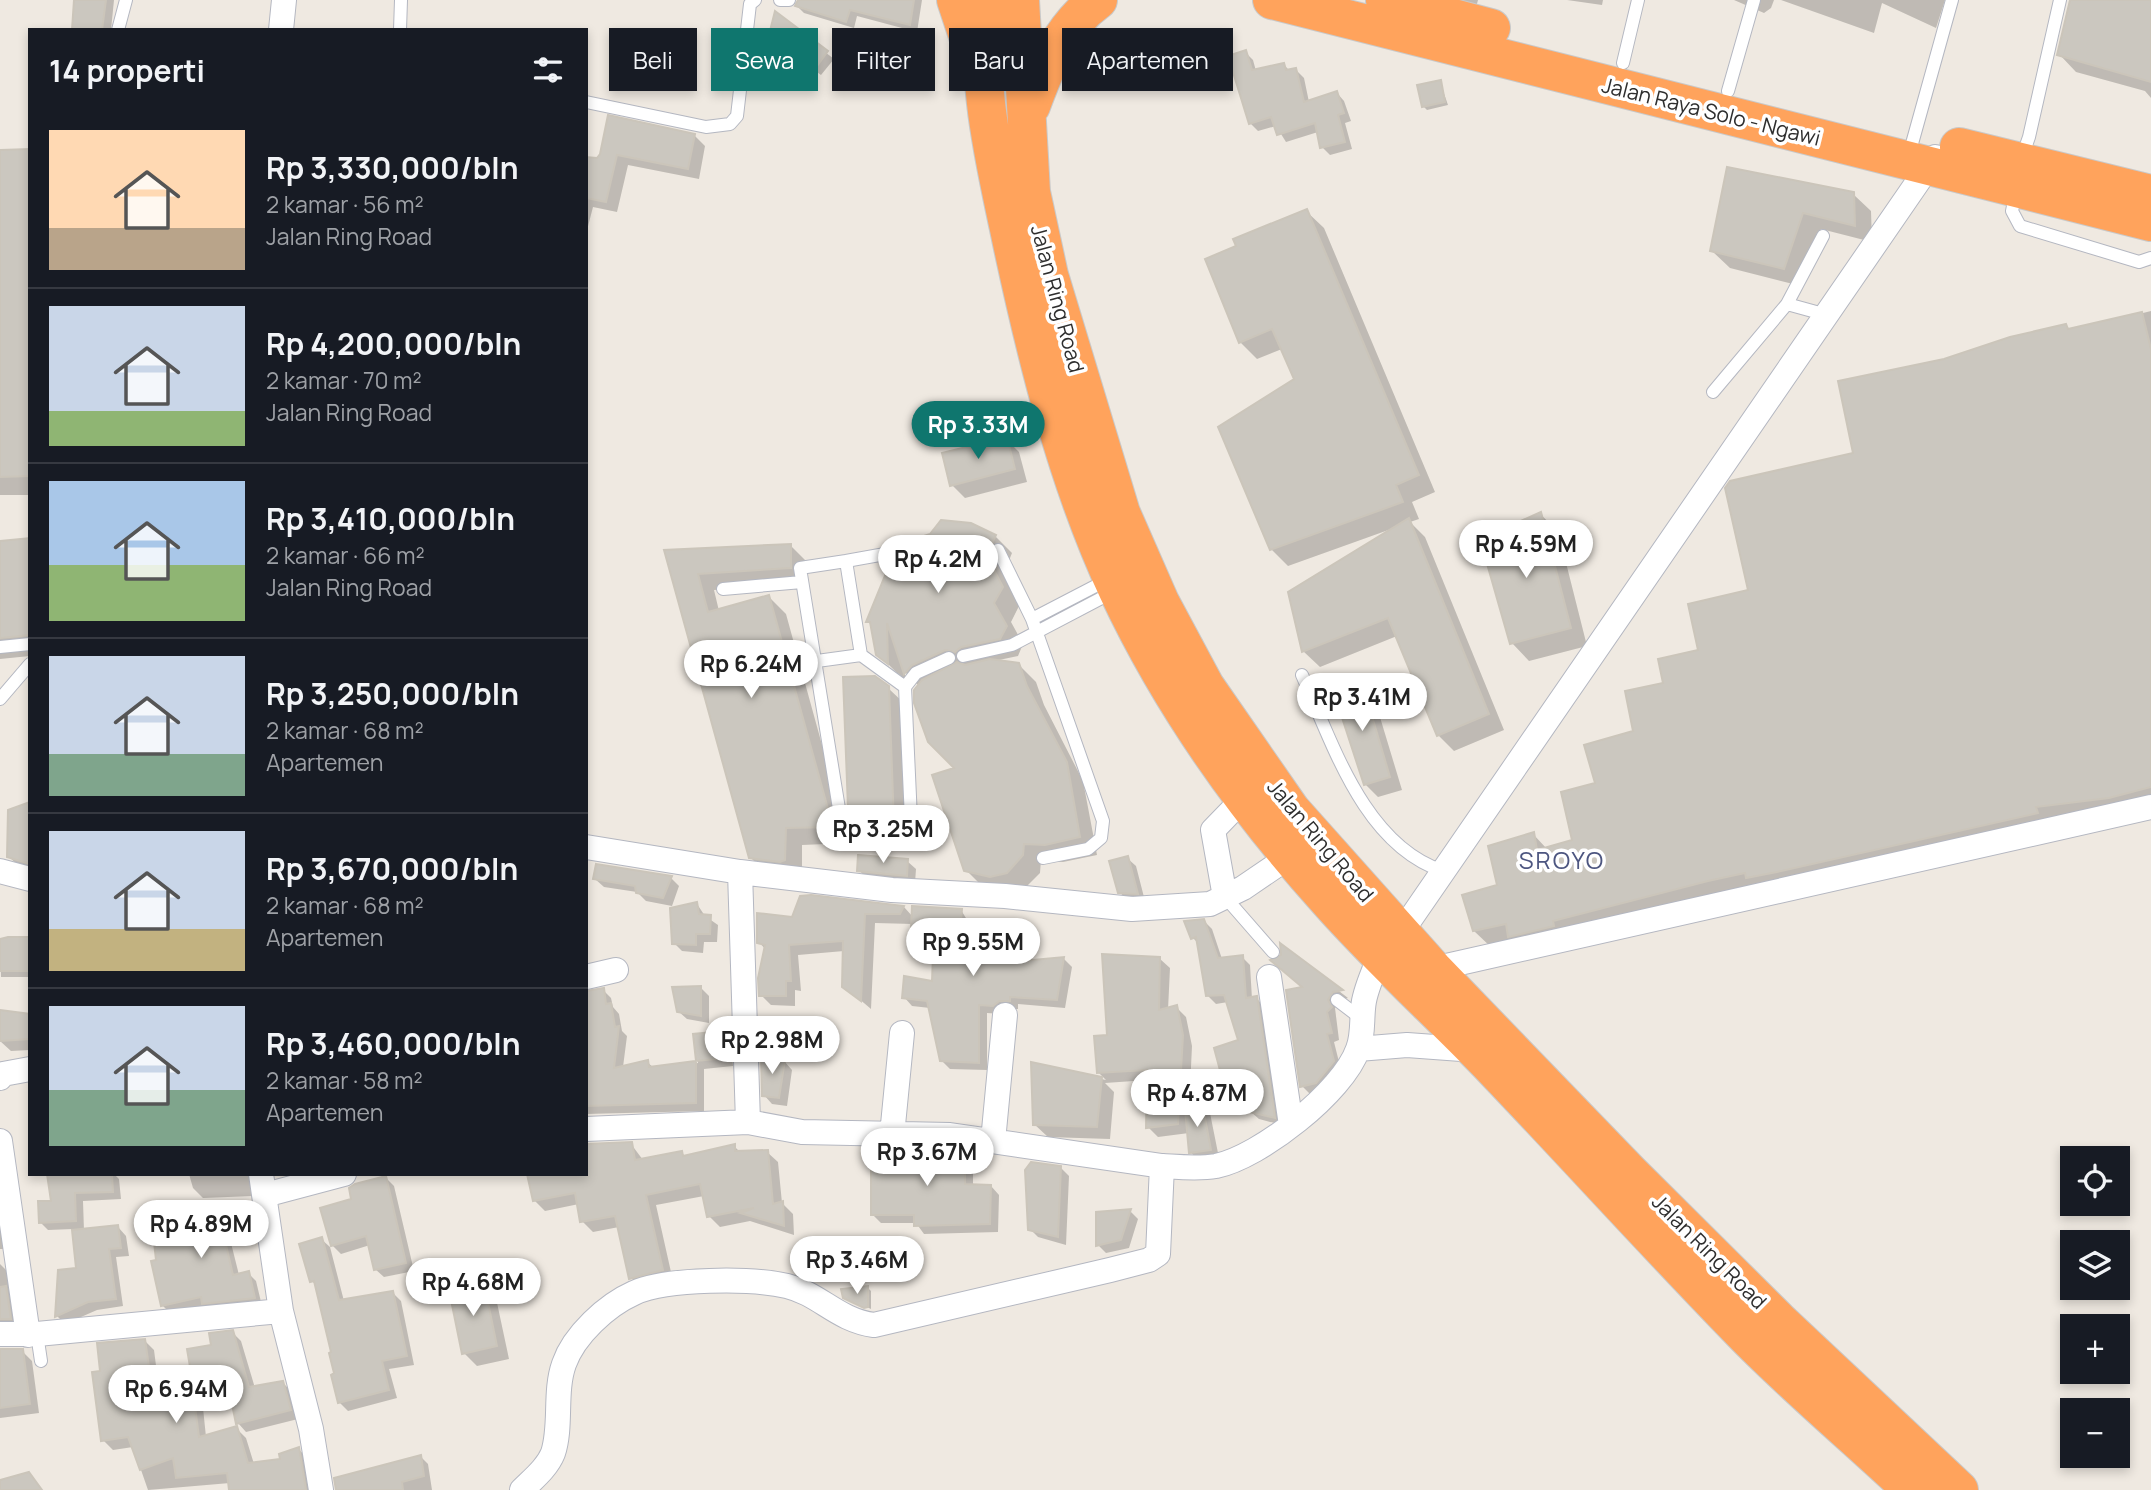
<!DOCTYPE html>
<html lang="id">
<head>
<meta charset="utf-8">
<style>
	body { margin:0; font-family:Manrope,sans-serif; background:#242831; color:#f1f3f6; height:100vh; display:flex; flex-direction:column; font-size:26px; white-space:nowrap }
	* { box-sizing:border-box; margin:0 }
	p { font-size:23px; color:#9ea1a6 }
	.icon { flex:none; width:38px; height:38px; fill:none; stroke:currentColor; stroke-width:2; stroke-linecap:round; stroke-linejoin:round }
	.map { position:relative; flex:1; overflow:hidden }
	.side { position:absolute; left:28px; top:28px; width:560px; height:1148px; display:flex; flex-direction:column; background:#171b24; border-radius:0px; box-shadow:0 4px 10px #0003 }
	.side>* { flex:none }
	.top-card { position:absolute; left:609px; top:28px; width:665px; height:63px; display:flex; gap:14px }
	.controls { position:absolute; left:2060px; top:1146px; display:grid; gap:14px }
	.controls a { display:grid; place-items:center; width:70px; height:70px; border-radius:0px; background:#171b24; box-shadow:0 4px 10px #0003; font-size:35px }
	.price { position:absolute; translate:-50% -60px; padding:0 16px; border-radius:24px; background:#fff; color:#222; font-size:23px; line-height:46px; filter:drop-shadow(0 2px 4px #0008) }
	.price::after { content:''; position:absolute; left:50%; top:42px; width:21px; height:16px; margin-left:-10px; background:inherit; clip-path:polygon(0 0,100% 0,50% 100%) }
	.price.active { background:#0f766e; color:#fff }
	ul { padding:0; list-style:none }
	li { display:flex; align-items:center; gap:21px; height:175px; padding:0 21px }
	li+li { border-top:2px solid #363941 }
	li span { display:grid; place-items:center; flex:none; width:196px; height:140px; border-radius:0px; color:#555 }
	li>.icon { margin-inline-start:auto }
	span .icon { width:84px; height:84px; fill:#fffc; stroke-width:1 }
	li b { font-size:30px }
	h2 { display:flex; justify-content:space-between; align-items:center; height:84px; padding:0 21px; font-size:30px }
	.pill { padding:0 24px; border-radius:0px; background:#171b24; box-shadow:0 4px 10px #0003; font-size:24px; line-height:63px }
	.pill.active { background:#0f766e; color:#fff }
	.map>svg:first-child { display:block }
	.shadow { fill:#0003 }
	.building { fill:#cbc7bf; stroke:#cbc5ba; stroke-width:2 }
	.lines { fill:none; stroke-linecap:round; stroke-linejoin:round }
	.lane-casing { stroke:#b4b7c1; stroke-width:14 }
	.street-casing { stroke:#b4b7c1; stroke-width:26 }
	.highway-casing { stroke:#c9c9c9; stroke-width:40 }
	.lane { stroke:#fff; stroke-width:12 }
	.street { stroke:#fff; stroke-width:24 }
	.highway { stroke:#ffa35c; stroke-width:38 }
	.labels { text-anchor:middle; stroke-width:7; stroke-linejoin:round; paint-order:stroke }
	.street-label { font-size:21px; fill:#2e2e2e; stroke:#fff }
	.quarter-label { font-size:24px; letter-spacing:2px; fill:#4d5680; stroke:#fff }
</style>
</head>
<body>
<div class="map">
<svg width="2151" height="1490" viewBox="0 0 2151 1490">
	<rect width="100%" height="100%" fill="#efe9e1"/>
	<path class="shadow" d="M76 0H114L111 30H75Z
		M799 0H922L917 32 857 16 854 28 804 13 797 6Z
		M1451 0H1478L1475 11Z
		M1567 0H1603L1602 5Z
		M1734 0H1774L1771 8 1764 13Z
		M1781 0H1945L1936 28 1882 3 1874 33Z
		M2072 0H2151V98L2145 91 2076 72 2059 54Z
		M776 14 834 59 821 75 791 53 776 49 769 43Z
		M1245 52 1253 60 1256 71 1284 65 1290 71 1296 70 1304 78 1309 102 1337 93 1344 101 1351 121 1345 123 1352 149 1330 155 1322 147 1318 132 1286 142 1276 126 1258 131 1250 123Z
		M1440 82 1448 105 1427 110 1423 106Z
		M609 118 694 135 705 146 699 179 628 165 617 212 593 207 586 234V159L599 160Z
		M30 150V495H0V151Z
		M1728 169 1853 194 1871 211 1872 242 1821 229 1801 286 1730 268 1712 251Z
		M1306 211 1324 228 1435 492 1412 502 1419 519 1410 522 1425 537 1504 730 1454 751 1438 735 1397 636 1320 667 1303 651 1394 528 1288 566 1271 549 1296 380 1282 349 1257 359 1240 342 1238 247Z
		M2151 311V809L1492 948 1474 931 1533 834 1547 849 1574 841 1597 784 1665 685 1700 652 1751 592 1855 454 1944 361 2066 326 2071 331Z
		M1006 439 1019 452 1027 482 965 498 952 485Z
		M1540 514 1558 531 1587 646 1529 661 1512 643Z
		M995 536 1012 553 1006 568 1019 606 1011 622 1023 644 1018 656 994 661 1018 664 1036 682 1044 705 1083 781 1097 855 1063 862 1041 860 1040 873 1024 889 984 888 966 870 957 769 919 686 905 672V679L896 672 878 654 873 626 868 622Z
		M30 540V656L0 659V543Z
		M790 545 807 562V584L714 590 719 611 769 597 786 614 849 843 802 845V876L767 874 750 857 666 552Z
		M1360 681 1373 694 1402 790 1378 797 1365 784Z
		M888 688 906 705 910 842 883 843 851 816Z
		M30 804V876L9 857Z
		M1127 858 1136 866 1145 901 1128 900 1119 892Z
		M907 861 916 869 915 883 867 879 859 870Z
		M671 878 679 886 672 906 646 901 637 892 604 887 595 879Z
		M811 897 904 907 913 917 961 910 969 923 1014 925 1022 934 1020 963 1064 959 1072 967 1065 1008 1018 1004V1009H1008L1002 1014 987 1013V1070L950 1069 941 1060 930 1008 912 1006 904 997 933 983 935 937H921L913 928V924L875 923 871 1009 844 986V951L798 955 801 991 795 990V1006L771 1005 761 995 766 950 759 942 793 919Z
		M697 904 705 916 718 925 717 942H704L703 953 682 951 674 943Z
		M1204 921 1212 929 1222 959 1242 957 1250 965 1252 999 1256 998 1264 1006 1282 1125 1259 1119 1242 1104 1239 1095 1235 1096 1227 1088 1240 1041 1228 1002 1216 1004 1208 996 1199 944 1193 938Z
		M30 938V977H1L0 941Z
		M1282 947 1348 998 1341 1000 1335 1008 1339 1040 1334 1042 1341 1070 1310 1094 1302 1086 1305 988 1283 957Z
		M1160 959 1170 968 1168 1010 1176 1007 1186 1017 1192 1046 1189 1109 1201 1104 1210 1113 1219 1158 1199 1160 1190 1152 1189 1133 1158 1137 1148 1127V1080L1105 1083 1114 1092 1110 1139 1048 1137 1034 1124 1033 1064 1106 1080 1099 1073 1109 1037Z
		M701 988 709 996V1023L687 1019 678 1011Z
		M603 990 611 998 613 1007 619 1014 622 1031 627 1036 623 1067 647 1062 654 1068 698 1063 695 1035 722 1033 731 1041 733 1066 704 1069V1111L586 1114V993Z
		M0 1012 30 1016V1050L11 1051 0 1041Z
		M784 1061 792 1070 787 1106 772 1104 764 1095Z
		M631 1144 643 1160 681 1153 685 1157 734 1146 741 1153 767 1152 778 1162 782 1203 793 1214 794 1235 750 1221 720 1227 709 1216 704 1196 656 1205 673 1281 642 1289 631 1278 619 1227 593 1232 582 1221 579 1204 545 1211 534 1200 586 1174Z
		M965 1154 973 1163V1186H991L999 1195 998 1232 924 1234 916 1223H881L872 1214Z
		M1061 1168 1069 1176 1066 1245 1038 1237 1030 1229Z
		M62 1174H114L119 1179 121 1199 83 1201 84 1231 118 1227 126 1236 129 1256 116 1257 123 1306 97 1310 65 1324 57 1316 78 1270 73 1229 48 1230 40 1222 53 1203Z
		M189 1174H252L253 1196 203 1198 193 1188Z
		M386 1178 394 1186 414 1271 384 1277 375 1269 370 1245 341 1254 332 1245 354 1200Z
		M0 1201 7 1249H0Z
		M1130 1211 1138 1219 1129 1248 1106 1253 1098 1245Z
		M249 1213 257 1221 261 1240 230 1239 239 1275 248 1273 256 1281 262 1306 212 1311 207 1306 170 1313 162 1305 153 1263Z
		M321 1239 330 1247 344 1301 392 1292 401 1301 414 1365 389 1369 397 1398 348 1411 340 1403 333 1376 336 1374 333 1353 317 1286 312 1281Z
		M0 1264 10 1274 20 1329 0 1334Z
		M483 1285 496 1298 509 1359 477 1366 464 1353Z
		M868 1288 871 1291V1309L845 1297Z
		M232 1332 241 1341 255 1388 283 1383 291 1391 298 1419 246 1432 238 1423 231 1393 202 1398 206 1437 236 1428 246 1438 254 1464 282 1460 298 1449 308 1458 314 1490H231L230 1483 148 1490 133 1447 113 1450 103 1440 102 1372 145 1341 154 1350 158 1381 191 1378 195 1382 214 1346Z
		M0 1349 22 1351 32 1361 39 1413 0 1418Z
		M420 1456 428 1464 432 1490H343Z"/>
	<path class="building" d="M74 0H106L102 30H72Z
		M798 0H914L910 25 850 10 846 22 795 6Z
		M2070 0H2151V82L2057 55Z
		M775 11 828 51 814 70 783 47 767 43Z
		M1246 50 1252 70 1284 63 1286 70 1296 68 1304 102 1337 91 1344 113 1338 115 1345 142 1320 148 1315 123 1277 135 1271 117 1249 124 1228 56Z
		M1441 80 1445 102 1422 107 1417 85Z
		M608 115 695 134 688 169 617 155 606 202 586 198V157L597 158 600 154Z
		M30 149V476L0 477V150Z
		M1727 167 1854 192 1855 226 1803 213 1784 269 1710 251Z
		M1307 209 1419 475 1396 485 1403 502 1270 550 1218 427 1294 379 1272 329 1239 343 1205 259 1236 246 1233 239Z
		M2142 312 2151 349V787L2109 798 2036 807 2038 813 1777 872 1746 878 1745 873 1708 881 1553 921 1554 926 1508 937 1506 924 1473 931 1462 895 1497 885 1488 846 1534 832 1537 850 1572 840 1561 792 1595 783 1584 745 1633 731 1625 691 1663 683 1658 659 1698 650 1688 604 1748 590 1725 488 1730 481 1853 453 1838 381 1944 359 2010 337 2066 324 2068 329Z
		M1007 437 1015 469 950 486 942 453Z
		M1541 512 1571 628 1510 644 1480 539Z
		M1409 518 1489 714 1437 736 1388 618 1302 652 1288 592Z
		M941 520 971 523 996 535 989 550 993 568 1003 587 994 603 1007 626 1000 639 961 647 955 652 945 650 912 665 904 674 887 623 888 664 876 655 870 622H866L893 556 912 540 930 534Z
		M30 538V635L0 638V541Z
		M791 544V568L698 574 708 612 769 595 833 827 786 828 785 860 780 862 749 858 664 550Z
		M990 659 1019 663 1027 686 1067 762 1080 837 1045 845 1024 844 1023 855 1007 873 990 877 964 871 932 775 954 768 928 742 914 703V690L922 680 957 662 965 665Z
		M875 676 889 686 894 825 864 826 849 817 848 808 843 677Z
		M1361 679 1390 777 1364 785 1334 693Z
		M30 802V864L7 857 8 810Z
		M858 855 908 859 907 876 857 871Z
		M1128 856 1138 894 1118 893 1109 861Z
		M596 864 672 876 663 898 636 893 635 886 593 879Z
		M811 895 904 906 900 914H865L861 1001 842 987 843 941 789 945 791 981H786V996H759L758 978 765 945 757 943V913L792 917 800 896Z
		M697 902 699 914 711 915 710 934H696V945L672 944 670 908Z
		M912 906 962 909 961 921 1014 924 1012 962 1064 957 1057 1000 1010 997V1001H999L993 1006 979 1005V1063L940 1061 927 1001 902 998 904 976 932 981 934 930 911 929Z
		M1204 919 1218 958 1243 955 1246 998 1257 996 1275 1118 1249 1112 1248 1105H1240L1236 1086 1225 1089 1214 1048 1238 1040 1224 995 1206 996 1196 937 1191 939 1184 921Z
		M8 937H30V971H0V939Z
		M1280 943 1343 990 1333 992 1328 1000 1332 1007 1327 1012 1332 1033 1327 1034 1334 1061 1316 1083 1300 1087 1286 990 1302 987 1270 960 1281 955Z
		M1102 954 1160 957 1159 1010 1177 1005 1183 1035 1178 1124 1146 1128 1147 1070 1097 1073 1094 1036 1107 1035Z
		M701 986V1016L677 1012 672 987Z
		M604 988 606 1004 611 1003 615 1027 619 1026 614 1068 648 1060 649 1067 696 1061V1103L586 1106V991Z
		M0 1010 30 1014V1039L0 1041Z
		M723 1031 726 1058 696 1061 693 1034Z
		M761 1055 785 1060 779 1098 762 1096Z
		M1031 1062 1102 1077 1097 1127 1033 1125Z
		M1202 1102 1211 1150 1189 1153 1185 1109Z
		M632 1142 635 1160 682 1151 683 1156 735 1144V1151L768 1150 773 1204 783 1201 784 1226 740 1213 754 1208 707 1217 700 1184 646 1195 663 1270 629 1279 615 1216 580 1222 575 1193 533 1201 527 1174H586V1144Z
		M871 1148 965 1153V1184L991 1185 990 1224 914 1226V1215H871Z
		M1031 1162 1061 1166 1058 1237 1028 1230 1025 1170Z
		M47 1174H112L113 1192 75 1193 76 1221 39 1223 38 1201H51Z
		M386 1176 406 1263 374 1270 366 1236 331 1246 320 1208 351 1199 349 1188 355 1184Z
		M1131 1209 1121 1240 1096 1246V1212Z
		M250 1211 254 1232H223L233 1275 249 1271 255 1298 202 1304 201 1297 161 1306 151 1261 156 1260 154 1242 170 1238 165 1220Z
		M118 1225 121 1248 109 1249 116 1299 88 1302 55 1317 58 1270 76 1268 72 1230Z
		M322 1237 339 1300 393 1291 407 1356 382 1361 389 1390 338 1403 331 1375 334 1373 329 1353 331 1352 314 1281 310 1282 299 1244Z
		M484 1283 497 1346 462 1354 449 1290Z
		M6 1286 11 1319H0V1287Z
		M868 1286V1307L864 1308 843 1298 841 1289Z
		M233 1330 249 1387 283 1381 291 1410 236 1424 228 1384 194 1390 187 1349 211 1345 209 1333Z
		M145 1339 151 1381 191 1376 199 1437 237 1426 248 1463 280 1459 279 1454 299 1447 306 1490H229L227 1473 176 1478 173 1458 140 1470 128 1437 101 1441 92 1372 100 1371 97 1343Z
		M0 1349H23L30 1404 0 1408Z
		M421 1455 424 1476 402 1482 403 1490H336L334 1478Z
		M29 1472 42 1490H0V1480Z"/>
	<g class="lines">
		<defs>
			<path id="lane" d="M780 0H789
				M118 30 126 0
				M400 30 401 0
				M1623 63 1638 0
				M1728 91 1754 0
				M586 102 706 127 730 124 737 116 750 4 755 0
				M2022 157 2029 137 2060 0
				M1908 158 1952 0
				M2016 191 2012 211 2020 226 2139 262 2151 258
				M1787 304 1823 236
				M1713 392 1787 304 1827 315
				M998 550 1032 619 1103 821 1101 838 1088 849 1043 858
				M846 561 885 554
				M723 589 802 582
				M1032 619 1109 579
				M0 647 30 644
				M963 656 1012 645 1113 592
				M817 661 861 655
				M1302 675C1333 744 1364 845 1443 871
				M905 687 861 655 846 561 800 568 841 821C854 841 887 840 907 829L911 819 905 687 916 673 949 658
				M0 699 30 664
				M1225 897 1273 952
				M1337 1000 1362 1019
				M37 1334 41 1361"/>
			<path id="street" d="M281 30 284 0
				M586 847 740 872 892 890 1005 896 1132 909 1210 904 1243 888 1290 856
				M0 871 30 879
				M740 872 748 1122
				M1225 897 1213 830 1244 798
				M1400 934 1935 157
				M1433 969 2151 807
				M586 977 616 970
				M1269 977 1291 1125
				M1358 1049 1407 1045 1475 1050
				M0 1078 3 1074 30 1069
				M586 1129 748 1122 802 1132 950 1135 1162 1166C1180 1167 1198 1169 1216 1166 1260 1157 1343 1092 1358 1049 1364 1034 1361 1017 1364 1001 1367 986 1374 970 1380 956
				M892 1135 902 1033
				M0 1141 28 1335
				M993 1141 1005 1015
				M261 1174 281 1311 311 1429 321 1490
				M265 1195 344 1174
				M0 1334H37L281 1311
				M522 1490C533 1479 547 1468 553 1453 562 1426 554 1392 564 1364 574 1335 607 1305 634 1293 667 1278 752 1278 787 1286 820 1294 837 1320 874 1325L1110 1270 1149 1260 1158 1254 1162 1166"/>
			<path id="highway" d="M956 0 976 60
				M992 0C968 60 999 179 1012 243 1037 360 1067 482 1118 591 1171 704 1245 808 1328 900 1380 959 1439 1012 1494 1069 1578 1157 1660 1248 1745 1335 1798 1389 1857 1438 1912 1490
				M1020 0 1031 192 1049 275 1121 513 1160 602 1205 686 1291 810 1433 969 1629 1172 1778 1320 1959 1490
				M1272 0 2151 222
				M1385 0 1491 28
				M1031 106C1046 65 1062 26 1098 0
				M1959 147 2151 194"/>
		</defs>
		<use href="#lane" class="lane-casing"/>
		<use href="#street" class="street-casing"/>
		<use href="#highway" class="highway-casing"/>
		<use href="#lane" class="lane"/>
		<use href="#street" class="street"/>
		<use href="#highway" class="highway"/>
	</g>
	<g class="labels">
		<g class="street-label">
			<text transform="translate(1711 112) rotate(14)" y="7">Jalan Raya Solo - Ngawi</text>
			<text transform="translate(1057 299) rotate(75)" y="7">Jalan Ring Road</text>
			<text transform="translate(1320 841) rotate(50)" y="7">Jalan Ring Road</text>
			<text transform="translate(1709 1252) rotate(45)" y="7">Jalan Ring Road</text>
		</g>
		<g class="quarter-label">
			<text x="1562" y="869">SROYO</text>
		</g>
	</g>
</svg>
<div class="controls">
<a><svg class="icon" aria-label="locate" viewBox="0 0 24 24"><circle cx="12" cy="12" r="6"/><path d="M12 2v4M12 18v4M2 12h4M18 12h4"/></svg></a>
<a><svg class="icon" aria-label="layers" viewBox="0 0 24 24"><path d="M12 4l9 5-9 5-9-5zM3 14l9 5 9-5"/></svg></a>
<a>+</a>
<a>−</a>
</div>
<b class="price active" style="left:978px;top:461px">Rp 3.33M</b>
<b class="price" style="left:1526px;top:580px">Rp 4.59M</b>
<b class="price" style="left:938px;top:595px">Rp 4.2M</b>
<b class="price" style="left:751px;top:700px">Rp 6.24M</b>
<b class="price" style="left:1362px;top:733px">Rp 3.41M</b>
<b class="price" style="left:883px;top:865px">Rp 3.25M</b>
<b class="price" style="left:973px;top:978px">Rp 9.55M</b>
<b class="price" style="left:772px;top:1076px">Rp 2.98M</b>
<b class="price" style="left:1197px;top:1129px">Rp 4.87M</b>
<b class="price" style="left:927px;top:1188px">Rp 3.67M</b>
<b class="price" style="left:201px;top:1260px">Rp 4.89M</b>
<b class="price" style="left:857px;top:1296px">Rp 3.46M</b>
<b class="price" style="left:473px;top:1318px">Rp 4.68M</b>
<b class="price" style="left:176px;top:1425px">Rp 6.94M</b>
<div class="top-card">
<a class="pill">Beli</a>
<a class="pill active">Sewa</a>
<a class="pill">Filter</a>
<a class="pill">Baru</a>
<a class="pill">Apartemen</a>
</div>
<section class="side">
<h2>14 properti<svg class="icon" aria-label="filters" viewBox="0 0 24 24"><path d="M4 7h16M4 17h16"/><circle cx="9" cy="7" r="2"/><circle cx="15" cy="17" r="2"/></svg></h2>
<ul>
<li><span style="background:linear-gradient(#ffd9b3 70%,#b9a48a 0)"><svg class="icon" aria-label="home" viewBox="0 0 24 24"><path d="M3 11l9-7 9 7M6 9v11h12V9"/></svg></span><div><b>Rp 3,330,000/bln</b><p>2 kamar · 56 m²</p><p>Jalan Ring Road</p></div></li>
<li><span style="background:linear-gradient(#c9d6e8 75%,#8fb573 0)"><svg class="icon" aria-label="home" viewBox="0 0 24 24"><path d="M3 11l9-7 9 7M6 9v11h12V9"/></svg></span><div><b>Rp 4,200,000/bln</b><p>2 kamar · 70 m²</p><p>Jalan Ring Road</p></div></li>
<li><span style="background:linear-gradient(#a9c7e8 60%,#8fb573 0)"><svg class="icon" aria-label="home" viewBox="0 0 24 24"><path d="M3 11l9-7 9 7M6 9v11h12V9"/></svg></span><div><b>Rp 3,410,000/bln</b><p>2 kamar · 66 m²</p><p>Jalan Ring Road</p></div></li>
<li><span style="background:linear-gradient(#c9d6e8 70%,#7fa58c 0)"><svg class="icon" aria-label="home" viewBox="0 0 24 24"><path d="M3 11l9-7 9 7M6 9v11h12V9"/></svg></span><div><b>Rp 3,250,000/bln</b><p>2 kamar · 68 m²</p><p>Apartemen</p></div></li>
<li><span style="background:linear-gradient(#c9d6e8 70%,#c2b280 0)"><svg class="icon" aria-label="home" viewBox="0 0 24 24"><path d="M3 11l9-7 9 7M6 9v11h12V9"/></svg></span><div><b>Rp 3,670,000/bln</b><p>2 kamar · 68 m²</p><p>Apartemen</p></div></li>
<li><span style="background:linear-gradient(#c9d6e8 60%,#7fa58c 0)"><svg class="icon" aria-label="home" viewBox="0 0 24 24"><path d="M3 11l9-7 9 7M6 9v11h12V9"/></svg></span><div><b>Rp 3,460,000/bln</b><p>2 kamar · 58 m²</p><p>Apartemen</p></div></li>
</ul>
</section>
</div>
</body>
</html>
